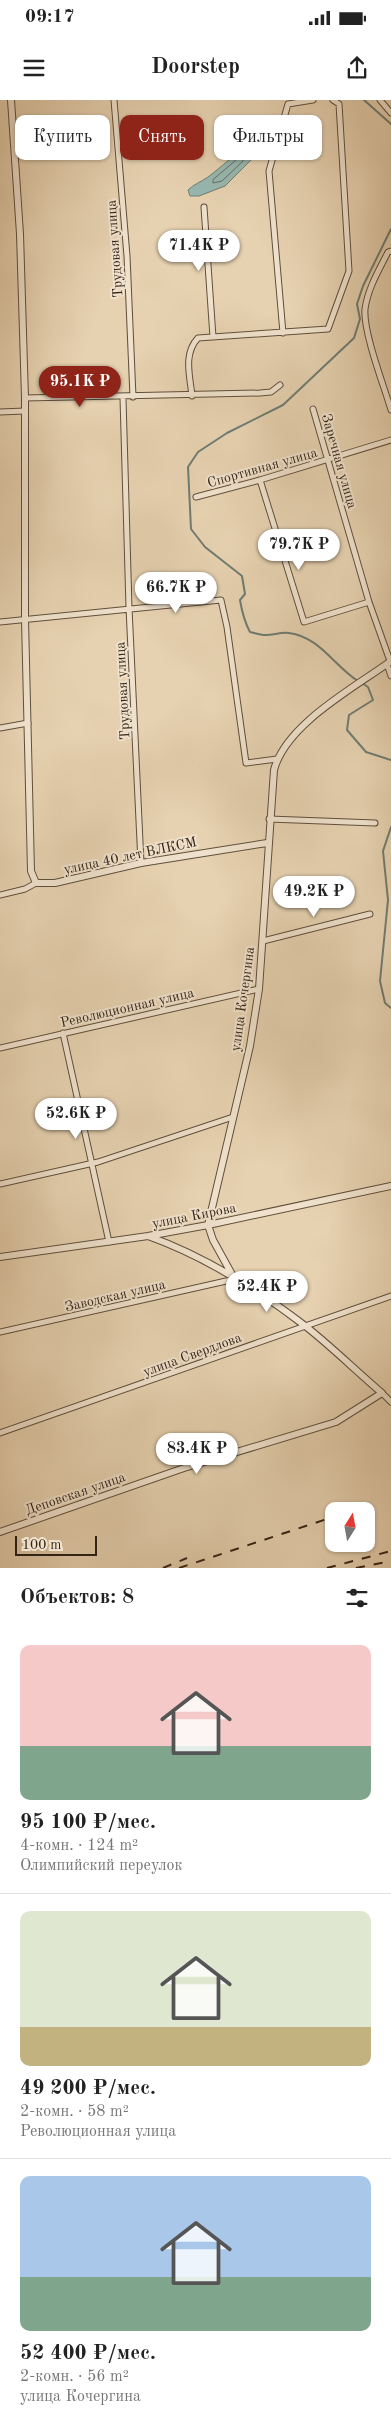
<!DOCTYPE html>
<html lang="ru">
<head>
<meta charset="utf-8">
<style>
	body { margin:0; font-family:"Old Standard TT",serif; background:#f6f6f6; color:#222; height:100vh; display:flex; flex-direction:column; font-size:19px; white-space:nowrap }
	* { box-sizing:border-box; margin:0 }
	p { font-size:16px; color:#767676 }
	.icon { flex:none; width:28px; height:28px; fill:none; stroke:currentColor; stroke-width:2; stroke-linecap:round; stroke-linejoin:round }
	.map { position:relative; height:1468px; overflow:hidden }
	.details { display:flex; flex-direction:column; background:#fff; flex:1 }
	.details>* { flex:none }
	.hud { position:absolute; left:15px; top:15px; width:361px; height:45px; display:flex; gap:10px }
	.needle { width:32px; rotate:11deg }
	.tools { position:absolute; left:325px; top:1402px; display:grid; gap:10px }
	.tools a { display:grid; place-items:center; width:50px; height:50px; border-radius:10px; background:#fff; box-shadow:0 1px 4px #0004; font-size:25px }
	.scale { position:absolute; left:15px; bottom:12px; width:82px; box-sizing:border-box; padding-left:5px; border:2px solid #342416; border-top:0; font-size:14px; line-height:18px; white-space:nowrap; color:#342416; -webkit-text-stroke:4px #efe1cc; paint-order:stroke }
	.price { position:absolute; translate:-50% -42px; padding:0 11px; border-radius:18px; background:#fff; color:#222; font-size:16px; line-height:32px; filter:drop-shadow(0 1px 2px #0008) }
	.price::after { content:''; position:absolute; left:50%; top:30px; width:15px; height:11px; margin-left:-8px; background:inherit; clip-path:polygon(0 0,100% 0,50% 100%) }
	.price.selected { background:#8f2418; color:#fff }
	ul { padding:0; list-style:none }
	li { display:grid; align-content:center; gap:10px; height:265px; padding:0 20px }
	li+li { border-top:1px solid #e0e0e0 }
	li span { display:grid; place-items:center; height:155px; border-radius:10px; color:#555 }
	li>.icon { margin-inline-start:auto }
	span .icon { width:90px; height:90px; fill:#fffc; stroke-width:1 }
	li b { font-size:21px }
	h2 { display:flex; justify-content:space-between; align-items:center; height:60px; padding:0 20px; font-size:21px }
	.tag { padding:0 18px; border-radius:10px; background:#fff; box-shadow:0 1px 4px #0004; font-size:18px; line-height:45px }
	.tag.selected { background:#8f2418; color:#fff }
	.status { display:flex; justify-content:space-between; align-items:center; height:35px; padding:0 25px; background:#fff; direction:ltr }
	.status svg { height:14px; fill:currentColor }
	header { display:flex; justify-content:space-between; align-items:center; height:65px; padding:0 20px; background:#fff; font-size:22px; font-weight:700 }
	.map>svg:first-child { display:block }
	.water { fill:#97b7b0; stroke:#6f7c72 }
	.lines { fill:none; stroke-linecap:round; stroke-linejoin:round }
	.shore { stroke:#666e63; stroke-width:1 }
	.stream { stroke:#6f7c72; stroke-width:2 }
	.minor-casing { stroke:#604f3c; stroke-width:7 }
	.tertiary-casing { stroke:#604f3c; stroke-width:8 }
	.minor { stroke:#efe1cc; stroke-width:5 }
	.tertiary { stroke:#efe1cc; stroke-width:6 }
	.rail { stroke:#342416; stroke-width:2; stroke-dasharray:9 9; stroke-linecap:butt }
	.labels { text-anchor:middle; stroke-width:4; stroke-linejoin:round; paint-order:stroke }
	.street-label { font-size:14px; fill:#342416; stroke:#efe1cc }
</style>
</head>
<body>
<div class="status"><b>09:17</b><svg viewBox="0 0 49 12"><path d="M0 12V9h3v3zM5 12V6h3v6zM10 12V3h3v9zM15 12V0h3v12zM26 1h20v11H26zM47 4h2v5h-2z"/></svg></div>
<header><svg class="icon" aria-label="menu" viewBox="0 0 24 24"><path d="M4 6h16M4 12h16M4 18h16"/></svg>Doorstep<svg class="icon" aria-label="share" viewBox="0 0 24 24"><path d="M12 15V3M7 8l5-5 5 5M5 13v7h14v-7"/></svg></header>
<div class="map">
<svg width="391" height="1468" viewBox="0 0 391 1468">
	<rect width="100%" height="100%" fill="#e6d1b0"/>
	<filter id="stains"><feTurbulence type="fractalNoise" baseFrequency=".004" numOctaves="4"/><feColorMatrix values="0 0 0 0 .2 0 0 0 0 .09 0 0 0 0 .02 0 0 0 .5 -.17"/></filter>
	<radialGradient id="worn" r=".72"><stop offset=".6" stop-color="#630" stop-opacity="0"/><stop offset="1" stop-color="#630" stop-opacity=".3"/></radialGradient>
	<path class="water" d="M253 46 260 49V54L254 57 225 86 199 96H190L188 90C194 84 201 82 208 77 223 66 234 53 253 46Z"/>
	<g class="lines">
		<path class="shore" d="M240 57 243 58V61L222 81 213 83V80Z"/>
		<path class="stream" d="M364 0 391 24
			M358 581C334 566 320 537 289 533 281 532 273 535 265 535 260 535 255 533 250 532 244 521 242 512 240 500L245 494 242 476 205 447 191 429 188 367 198 352 227 333 283 305 354 238 360 219 357 204 363 186 391 129
			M362 583 368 587 373 600 349 615 347 630 366 652 391 660
			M391 727 383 751 388 800 380 881 385 903 391 908"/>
		<defs>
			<path id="minor" d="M114 0 127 156 133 297
				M380 0 391 13
				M204 107 213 237
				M391 151 388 152C379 170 368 188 365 209 363 232 384 286 391 310
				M283 233 269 71 288 4 313 0
				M192 296C190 276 183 254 198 238L328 229 349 171 339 4 333 0
				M25 298 260 293 271 292 280 285
				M123 298 129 508 141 763
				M313 309 369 502 390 561
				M0 312 25 311
				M260 380 304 522 369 502
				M196 397 260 380 391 340
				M0 522 221 500 227 527 246 663 277 659
				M387 564 391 576
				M0 628 28 623
				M269 719 375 723
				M0 795 25 789 36 783
				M263 841 370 814
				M63 933 109 1142
				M0 948 259 889
				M0 1084 98 1062 233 1017
				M0 1232 235 1179
				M382 1293 391 1302
				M0 1333 391 1196"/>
			<path id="tertiary" d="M11 0 20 134 25 298V520L31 771 36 783H55L141 763 267 743
				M0 1157 148 1136 208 1125 391 1086
				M234 1178 213 1140 208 1125 250 946 259 889 274 670C286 624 354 588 391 561
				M0 1432 184 1368 336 1322 382 1293C356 1271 331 1246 304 1225 258 1190 204 1156 148 1136"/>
		</defs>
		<use href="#minor" class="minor-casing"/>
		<use href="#tertiary" class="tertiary-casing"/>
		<use href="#minor" class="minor"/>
		<use href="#tertiary" class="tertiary"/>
		<path class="rail" d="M163 1468 187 1458
			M179 1468 330 1418
			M327 1468 391 1451
			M356 1468 391 1461"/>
	</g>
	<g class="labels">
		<g class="street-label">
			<text transform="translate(114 149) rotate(-94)" y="5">Трудовая улица</text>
			<text transform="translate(340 361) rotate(74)" y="5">Заречная улица</text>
			<text transform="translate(262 367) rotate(-16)" y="5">Спортивная улица</text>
			<text transform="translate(122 591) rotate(-93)" y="5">Трудовая улица</text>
			<text transform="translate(130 755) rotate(-12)" y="5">улица 40 лет ВЛКСМ</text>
			<text transform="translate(242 899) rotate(-82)" y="5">улица Кочергина</text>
			<text transform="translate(127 907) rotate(-13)" y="5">Революционная улица</text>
			<text transform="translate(194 1115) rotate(-11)" y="5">улица Кирова</text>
			<text transform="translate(115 1195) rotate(-13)" y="5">Заводская улица</text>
			<text transform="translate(192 1254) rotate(-20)" y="5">улица Свердлова</text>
			<text transform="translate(75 1393) rotate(-19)" y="5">Деповская улица</text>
		</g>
	</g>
	<rect width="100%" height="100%" filter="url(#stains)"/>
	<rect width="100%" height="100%" fill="url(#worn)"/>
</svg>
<div class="tools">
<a><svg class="needle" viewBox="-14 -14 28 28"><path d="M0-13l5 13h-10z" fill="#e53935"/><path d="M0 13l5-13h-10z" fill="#767676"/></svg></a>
</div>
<div class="scale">100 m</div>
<b class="price" style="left:199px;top:172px">71.4K ₽</b>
<b class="price selected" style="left:80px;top:308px">95.1K ₽</b>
<b class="price" style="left:299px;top:471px">79.7K ₽</b>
<b class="price" style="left:176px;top:514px">66.7K ₽</b>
<b class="price" style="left:314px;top:818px">49.2K ₽</b>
<b class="price" style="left:76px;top:1040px">52.6K ₽</b>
<b class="price" style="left:267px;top:1213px">52.4K ₽</b>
<b class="price" style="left:197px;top:1375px">83.4K ₽</b>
<div class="hud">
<a class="tag">Купить</a>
<a class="tag selected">Снять</a>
<a class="tag">Фильтры</a>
</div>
</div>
<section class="details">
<h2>Объектов: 8<svg class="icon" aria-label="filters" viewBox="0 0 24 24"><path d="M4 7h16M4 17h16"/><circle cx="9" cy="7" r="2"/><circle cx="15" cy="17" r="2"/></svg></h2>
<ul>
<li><span style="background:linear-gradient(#f6c9c9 65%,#7fa58c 0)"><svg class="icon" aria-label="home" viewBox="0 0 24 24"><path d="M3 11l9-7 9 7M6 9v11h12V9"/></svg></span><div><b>95 100 ₽/мес.</b><p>4-комн. · 124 m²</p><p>Олимпийский переулок</p></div></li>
<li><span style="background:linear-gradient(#dfe7d0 75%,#c2b280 0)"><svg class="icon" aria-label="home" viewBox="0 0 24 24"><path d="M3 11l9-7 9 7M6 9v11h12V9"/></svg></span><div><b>49 200 ₽/мес.</b><p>2-комн. · 58 m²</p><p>Революционная улица</p></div></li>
<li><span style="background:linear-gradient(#a9c7e8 65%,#7fa58c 0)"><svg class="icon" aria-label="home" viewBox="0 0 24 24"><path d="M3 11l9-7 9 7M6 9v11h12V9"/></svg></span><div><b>52 400 ₽/мес.</b><p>2-комн. · 56 m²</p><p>улица Кочергина</p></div></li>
</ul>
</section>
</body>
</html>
